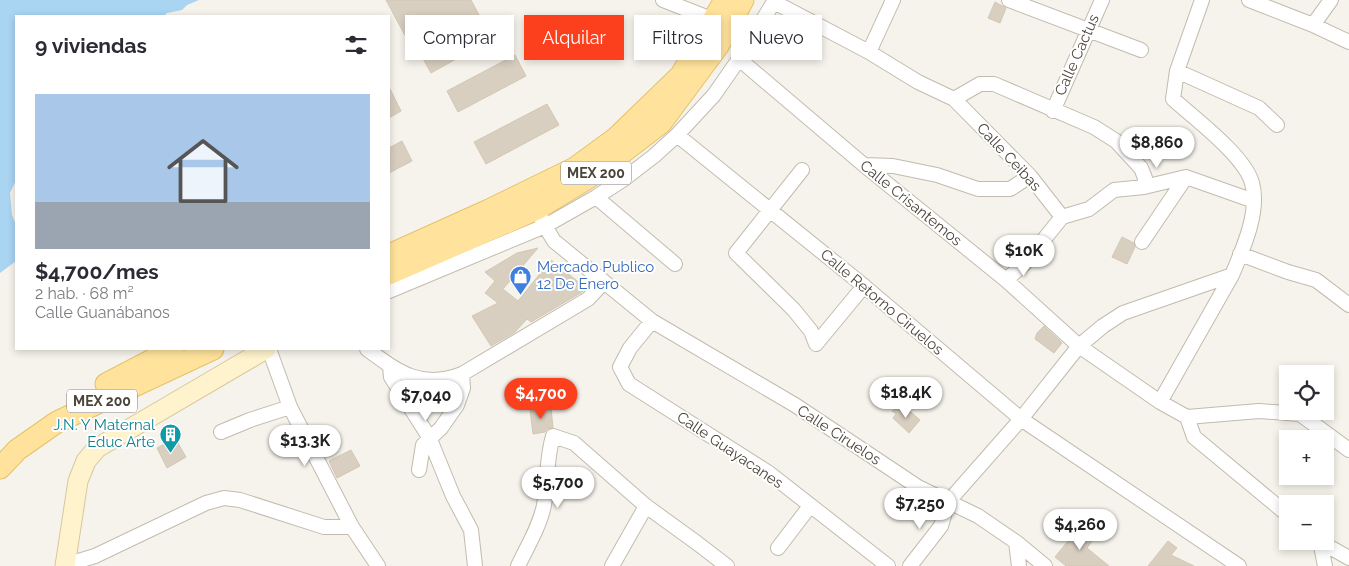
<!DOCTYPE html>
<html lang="es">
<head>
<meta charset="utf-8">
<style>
	body { margin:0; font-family:Raleway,sans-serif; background:#f2f2f3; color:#2b2b33; height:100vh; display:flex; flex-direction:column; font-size:19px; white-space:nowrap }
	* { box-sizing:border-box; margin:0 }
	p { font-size:16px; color:#7c7c81 }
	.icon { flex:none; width:28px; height:28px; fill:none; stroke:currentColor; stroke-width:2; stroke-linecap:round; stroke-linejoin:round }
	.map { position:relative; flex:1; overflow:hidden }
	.sheet { position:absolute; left:15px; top:15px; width:375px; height:335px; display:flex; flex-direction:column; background:#fff; border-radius:0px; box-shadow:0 2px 8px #0003 }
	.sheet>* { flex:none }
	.banner { position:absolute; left:405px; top:15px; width:475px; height:45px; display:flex; gap:10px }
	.fabs { position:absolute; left:1279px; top:365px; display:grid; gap:10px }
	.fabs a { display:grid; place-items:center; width:55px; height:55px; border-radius:0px; background:#fff; box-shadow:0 2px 8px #0003; font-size:25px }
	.price { position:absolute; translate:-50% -42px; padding:0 11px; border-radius:18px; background:#fff; color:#222; font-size:16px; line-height:32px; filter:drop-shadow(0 1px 2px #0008) }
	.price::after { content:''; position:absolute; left:50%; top:30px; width:15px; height:11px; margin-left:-8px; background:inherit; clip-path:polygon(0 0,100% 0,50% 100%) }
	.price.active { background:#fc3f1d; color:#fff }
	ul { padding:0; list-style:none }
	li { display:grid; align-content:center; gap:10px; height:265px; padding:0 20px }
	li+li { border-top:1px solid #e1e1e2 }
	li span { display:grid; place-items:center; height:155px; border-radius:0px; color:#555 }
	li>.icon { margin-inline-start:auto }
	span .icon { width:90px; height:90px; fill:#fffc; stroke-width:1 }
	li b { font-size:21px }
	h2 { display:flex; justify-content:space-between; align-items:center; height:60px; padding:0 20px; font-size:21px }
	.pill { padding:0 18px; border-radius:0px; background:#fff; box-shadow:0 2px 8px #0003; font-size:18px; line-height:45px }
	.pill.active { background:#fc3f1d; color:#fff }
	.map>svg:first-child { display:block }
	.water { fill:#a9d4f2 }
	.building { fill:#d8cfc1; stroke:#d3c7b4 }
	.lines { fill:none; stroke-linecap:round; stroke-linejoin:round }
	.street-casing { stroke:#c2bbae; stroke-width:16 }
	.secondary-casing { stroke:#d6c79b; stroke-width:21 }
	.primary-casing { stroke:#e6c16a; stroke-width:23 }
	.street { stroke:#fff; stroke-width:14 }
	.secondary { stroke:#fff3cd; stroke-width:19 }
	.primary { stroke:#ffe39c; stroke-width:21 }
	.labels { text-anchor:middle; stroke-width:4; stroke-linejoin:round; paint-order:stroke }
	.shield { fill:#fff; stroke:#817c74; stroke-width:1 }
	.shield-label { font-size:14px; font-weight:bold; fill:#4b4439 }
	.street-label { font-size:15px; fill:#4b4439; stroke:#fff }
	.shop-label { font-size:15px; fill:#366cbe; stroke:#fff; text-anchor:start }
	.culture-label { font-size:15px; fill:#0d838f; stroke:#fff; text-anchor:end }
</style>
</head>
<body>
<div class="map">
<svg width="1349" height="566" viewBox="0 0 1349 566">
	<rect width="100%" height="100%" fill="#f6f3ec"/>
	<path class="water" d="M0 0H199L187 5 182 10 167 13 164 16H16V180L10 193 12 215 16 225V261L0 273Z"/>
	<path class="building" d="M386 0H471L492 39 431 73 412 39 408 41Z
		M995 2 1006 8 1000 23 988 18Z
		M515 55 526 76 458 112 447 91Z
		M389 87 401 111 389 118Z
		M547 104 559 125 486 164 474 142Z
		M402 141 412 161 389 173V148Z
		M1122 237 1134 243 1135 247 1127 264 1112 257Z
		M538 248 503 289 518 301 551 260 586 288 582 292 531 322 527 319 515 332 491 346 472 316 498 303 485 293 495 281 485 272 517 253Z
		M1044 326 1062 343 1054 353 1035 339 1037 333Z
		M904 406 920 420 909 433 893 418 896 414 892 411Z
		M551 407 553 428 547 429 545 432 533 434 530 409Z
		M175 438 186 457 167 468 157 448Z
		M351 450 360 466 337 478 329 461Z
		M1081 525 1095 537 1087 548 1109 566H1066L1055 557Z
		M1168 541 1177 548 1171 555 1194 566H1148Z"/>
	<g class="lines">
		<defs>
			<path id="street" d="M663 0 714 20
				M1009 0 1141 50
				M1249 0 1313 25 1349 42
				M774 2 869 52 918 82 954 99 1030 176 1062 217
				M1313 25 1331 0
				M869 52 893 0
				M739 59 864 165 1006 280 1079 346 1160 402 1187 417 1194 437 1288 515
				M1177 71 1259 108 1277 125
				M954 99 980 84H994L1094 127 1116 141 1141 168 1145 178 1144 187
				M1053 111 1102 0
				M677 135 864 286 1021 419 1239 566
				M864 165 893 166 937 175 978 189H1010L1030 176
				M802 170 736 253 794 310 811 331 816 344 864 286
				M596 197 675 264
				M537 209 545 226 554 241 652 321 795 405 918 487 978 516 1016 542 1045 566
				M1062 217 1089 209 1114 190 1144 187 1186 177 1254 201
				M1142 242 1186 177
				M1240 254 1288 272 1316 280 1349 305
				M1006 280 1025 263 1062 217
				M389 291 545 226 596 197 624 179 654 156 677 135 714 95 739 59 775 0
				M652 321 630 348 620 367 629 384 769 473 888 566
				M269 349 290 407 352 527 378 566
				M367 349C398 372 422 390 462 374L588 299 604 282
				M390 366 391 377 429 437 453 496 471 530 475 566
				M1160 402 1232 275
				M1187 417 1259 411 1300 414 1349 450
				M221 432 250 420 290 407
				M419 470 423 445 441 428 457 405 463 388 462 374
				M1319 541 1349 558
				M1320 541 1325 566
				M1016 542 1019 566
				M778 548 810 506
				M65 565 95 556 206 503 224 498 240 500 324 527H352
				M518 566C527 547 540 526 544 505 548 482 546 459 553 436L574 443 646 506 697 543 727 566
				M612 566 646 506
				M910 566 941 526 948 502 1021 419 1079 346 1103 326 1123 313 1232 275C1243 249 1260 211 1252 183 1245 156 1194 118 1173 99L1177 71 1202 0"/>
			<path id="secondary" d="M65 566 78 481 86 461 97 448 266 349"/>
			<path id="primary" d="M389 255 489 210 575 168 616 138 681 75 725 0
				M389 274 537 209 588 178 618 156 661 123 718 46 743 0
				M106 384 173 349
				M0 468 17 450 57 422 213 349"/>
		</defs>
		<use href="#street" class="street-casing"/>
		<use href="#secondary" class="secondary-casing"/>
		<use href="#primary" class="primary-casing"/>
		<use href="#street" class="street"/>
		<use href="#secondary" class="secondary"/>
		<use href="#primary" class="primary"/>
	</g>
	<defs>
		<symbol id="shop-pin" viewBox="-11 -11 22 30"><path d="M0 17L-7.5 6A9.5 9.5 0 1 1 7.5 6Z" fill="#3f7fe0" stroke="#fff"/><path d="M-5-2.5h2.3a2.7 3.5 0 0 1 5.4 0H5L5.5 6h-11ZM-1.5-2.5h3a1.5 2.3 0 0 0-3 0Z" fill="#fff"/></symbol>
		<symbol id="building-pin" viewBox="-11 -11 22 30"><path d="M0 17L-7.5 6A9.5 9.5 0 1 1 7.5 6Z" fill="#0f9aa8" stroke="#fff"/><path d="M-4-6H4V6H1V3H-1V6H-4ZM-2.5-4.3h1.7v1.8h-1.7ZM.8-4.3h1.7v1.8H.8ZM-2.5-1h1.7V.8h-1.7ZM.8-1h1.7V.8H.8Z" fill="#fff"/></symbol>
	</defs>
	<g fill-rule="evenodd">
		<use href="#shop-pin" x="508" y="264" width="25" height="34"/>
		<use href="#building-pin" x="158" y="422" width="25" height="34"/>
	</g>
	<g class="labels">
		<g class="shield">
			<rect x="561" y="161.5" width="70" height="23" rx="4"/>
			<rect x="67" y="389.5" width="70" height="23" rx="4"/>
		</g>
		<g class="shield-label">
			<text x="596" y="178">MEX 200</text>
			<text x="102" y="406">MEX 200</text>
		</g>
		<g class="street-label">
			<text transform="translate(1077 55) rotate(-66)" y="5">Calle Cactus</text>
			<text transform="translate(1009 157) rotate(47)" y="5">Calle Ceibas</text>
			<text transform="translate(911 203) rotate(39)" y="5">Calle Crisantemos</text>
			<text transform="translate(882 302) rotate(40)" y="5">Calle Retorno Ciruelos</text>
			<text transform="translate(839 435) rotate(33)" y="5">Calle Ciruelos</text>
			<text transform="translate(730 450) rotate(34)" y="5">Calle Guayacanes</text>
		</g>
		<g class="shop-label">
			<text x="537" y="272">Mercado Publico<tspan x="537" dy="17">12 De Enero</tspan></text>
		</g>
		<g class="culture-label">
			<text x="155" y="430">J.N. Y Maternal<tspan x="155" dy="17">Educ Arte</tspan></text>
		</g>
	</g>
</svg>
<div class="fabs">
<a><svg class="icon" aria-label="locate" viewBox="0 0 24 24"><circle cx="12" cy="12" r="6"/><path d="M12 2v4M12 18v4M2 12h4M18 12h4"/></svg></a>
<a>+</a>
<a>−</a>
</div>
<b class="price" style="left:1157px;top:169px">$8,860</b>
<b class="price" style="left:1024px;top:277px">$10K</b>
<b class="price" style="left:906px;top:419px">$18.4K</b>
<b class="price active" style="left:541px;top:420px">$4,700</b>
<b class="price" style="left:426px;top:422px">$7,040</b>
<b class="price" style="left:305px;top:467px">$13.3K</b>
<b class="price" style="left:558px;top:509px">$5,700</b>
<b class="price" style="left:920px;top:530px">$7,250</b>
<b class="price" style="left:1080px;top:551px">$4,260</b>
<div class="banner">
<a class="pill">Comprar</a>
<a class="pill active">Alquilar</a>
<a class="pill">Filtros</a>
<a class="pill">Nuevo</a>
</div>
<section class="sheet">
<h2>9 viviendas<svg class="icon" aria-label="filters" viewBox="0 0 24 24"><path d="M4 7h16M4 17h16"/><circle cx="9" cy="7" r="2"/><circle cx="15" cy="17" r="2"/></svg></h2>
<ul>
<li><span style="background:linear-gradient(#a9c7e8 70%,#9aa5b1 0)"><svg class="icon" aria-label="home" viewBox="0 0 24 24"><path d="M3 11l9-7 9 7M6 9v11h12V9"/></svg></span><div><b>$4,700/mes</b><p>2 hab. · 68 m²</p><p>Calle Guanábanos</p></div></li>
</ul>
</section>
</div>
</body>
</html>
